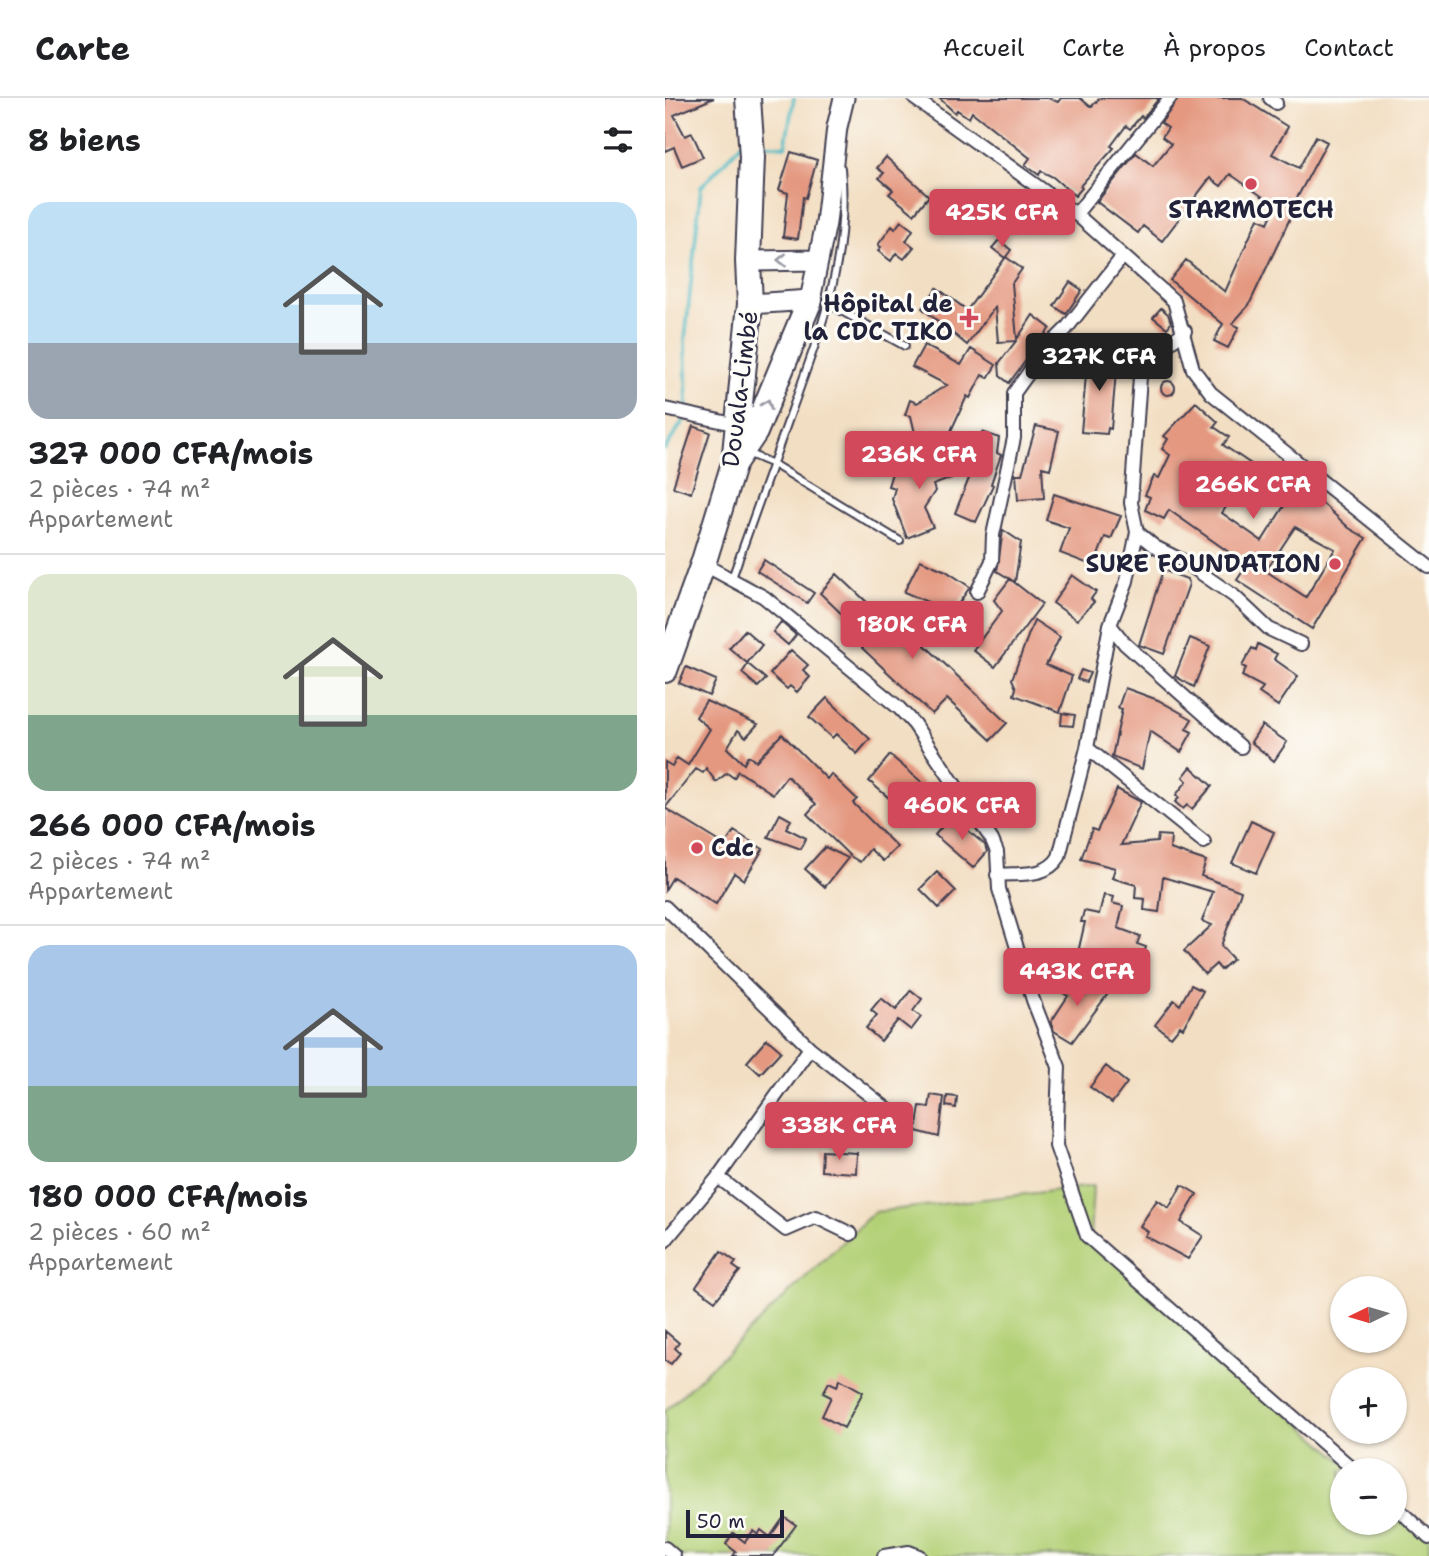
<!DOCTYPE html>
<html lang="fr">
<head>
<meta charset="utf-8">
<style>
	body { margin:0; font-family:"Shantell Sans",sans-serif; background:#f6f6f6; color:#202124; height:100vh; display:flex; flex-direction:column; font-size:26px; white-space:nowrap }
	* { box-sizing:border-box; margin:0 }
	p { font-size:23px; color:#757577 }
	.icon { flex:none; width:38px; height:38px; fill:none; stroke:currentColor; stroke-width:2; stroke-linecap:round; stroke-linejoin:round }
	.map { position:relative; flex:1; overflow:hidden }
	.sheet { display:flex; flex-direction:column; background:#fff; width:665px }
	.sheet>* { flex:none }
	.needle { width:46px; rotate:265deg }
	.buttons { position:absolute; left:665px; top:1178px; display:grid; gap:14px }
	.buttons a { display:grid; place-items:center; width:77px; height:77px; border-radius:50%; background:#fff; box-shadow:0 2px 5px #0004; font-size:35px }
	.scale { position:absolute; left:21px; bottom:18px; width:98px; box-sizing:border-box; padding-left:7px; border:4px solid #22223b; border-top:0; font-size:19px; line-height:24px; white-space:nowrap; color:#22223b; -webkit-text-stroke:5px #fdfcf7; paint-order:stroke }
	.price { position:absolute; translate:-50% -60px; padding:0 16px; border-radius:7px; background:#d1495b; color:#fff; font-size:23px; line-height:46px; filter:drop-shadow(0 2px 4px #0008) }
	.price::after { content:''; position:absolute; left:50%; top:42px; width:21px; height:16px; margin-left:-10px; background:inherit; clip-path:polygon(0 0,100% 0,50% 100%) }
	.price.on { background:#222; color:#fff }
	ul { padding:0; list-style:none }
	li { display:grid; align-content:center; gap:14px; height:371px; padding:0 28px }
	li+li { border-top:2px solid #e0e0e0 }
	li span { display:grid; place-items:center; height:217px; border-radius:21px; color:#555 }
	li>.icon { margin-inline-start:auto }
	span .icon { width:126px; height:126px; fill:#fffc; stroke-width:1 }
	li b { font-size:30px }
	h2 { display:flex; justify-content:space-between; align-items:center; height:84px; padding:0 28px; font-size:30px }
	header { display:flex; align-items:center; gap:42px; box-sizing:border-box; height:98px; padding:0 35px; background:#fff; border-bottom:2px solid #e0e0e0 }
	header strong { font-size:33px }
	nav { display:flex; gap:38px; margin-inline-start:auto; font-size:24px }
	main { display:flex; flex:1; min-height:0 }
	.map>svg:first-child { display:block }
	.green { fill:#b2d076; stroke:#6a7958; stroke-width:2 }
	.lines { fill:none; stroke-linecap:round; stroke-linejoin:round }
	.stream { stroke:#4cbac4; stroke-width:3.5 }
	.building { fill:#e49880; fill-rule:evenodd }
	.lane-casing { stroke:#413e4f; stroke-width:10 }
	.street-casing { stroke:#413e4f; stroke-width:16 }
	.secondary-casing { stroke:#413e4f; stroke-width:23 }
	.highway-casing { stroke:#413e4f; stroke-width:28 }
	.lane { stroke:#fff; stroke-width:6 }
	.street { stroke:#fff; stroke-width:12 }
	.secondary { stroke:#fff; stroke-width:19 }
	.highway { stroke:#fff; stroke-width:24 }
	.oneway { stroke:#9c9ca7 }
	.poi-dot { fill:#d1495b; stroke:#fdfcf7; stroke-width:2.5 }
	.labels { text-anchor:middle; stroke-width:6; stroke-linejoin:round; paint-order:stroke }
	.poi-label { font-size:24px; font-weight:bold; fill:#22223b; stroke:#fdfcf7; text-anchor:end }
	.street-label { font-size:24px; fill:#22223b; stroke:#fdfcf7 }
</style>
</head>
<body>
<header>
<strong>Carte</strong>
<nav><a>Accueil</a><a>Carte</a><a>À propos</a><a>Contact</a></nav>
</header>
<main>
<section class="sheet">
<h2>8 biens<svg class="icon" aria-label="filters" viewBox="0 0 24 24"><path d="M4 7h16M4 17h16"/><circle cx="9" cy="7" r="2"/><circle cx="15" cy="17" r="2"/></svg></h2>
<ul>
<li><span style="background:linear-gradient(#bfe0f5 65%,#9aa5b1 0)"><svg class="icon" aria-label="home" viewBox="0 0 24 24"><path d="M3 11l9-7 9 7M6 9v11h12V9"/></svg></span><div><b>327 000 CFA/mois</b><p>2 pièces · 74 m²</p><p>Appartement</p></div></li>
<li><span style="background:linear-gradient(#dfe7d0 65%,#7fa58c 0)"><svg class="icon" aria-label="home" viewBox="0 0 24 24"><path d="M3 11l9-7 9 7M6 9v11h12V9"/></svg></span><div><b>266 000 CFA/mois</b><p>2 pièces · 74 m²</p><p>Appartement</p></div></li>
<li><span style="background:linear-gradient(#a9c7e8 65%,#7fa58c 0)"><svg class="icon" aria-label="home" viewBox="0 0 24 24"><path d="M3 11l9-7 9 7M6 9v11h12V9"/></svg></span><div><b>180 000 CFA/mois</b><p>2 pièces · 60 m²</p><p>Appartement</p></div></li>
</ul>
</section>
<div class="map">
<svg width="764" height="1458" viewBox="0 0 764 1458">
	<rect width="100%" height="100%" fill="#fdfcf7"/>
	<filter id="ink" filterUnits="userSpaceOnUse"><feTurbulence type="fractalNoise" baseFrequency=".0143" numOctaves="2"/><feDisplacementMap in="SourceGraphic" scale="14" xChannelSelector="R" yChannelSelector="G"/><feConvolveMatrix kernelMatrix="1 2 1 2 8 2 1 2 1" color-interpolation-filters="sRGB"/></filter>
	<filter id="wash" filterUnits="userSpaceOnUse"><feTurbulence type="fractalNoise" baseFrequency=".00686" numOctaves="4" result="noise"/><feDisplacementMap in="SourceGraphic" scale="28" xChannelSelector="R" yChannelSelector="G"/><feGaussianBlur stdDeviation="1.57" result="paint"/><feColorMatrix in="noise" values="0 0 0 0 0 0 0 0 0 0 0 0 0 0 0 0 0 1.4 0 .05"/><feComposite in="paint" operator="in"/></filter>
	<g filter="url(#wash)">
		<rect width="100%" height="100%" fill="#f2dec2"/>
		<path class="green" d="M428 1088 425 1141 688 1372H677V1424H730V1409L764 1439V1458H0V1313L209 1114Z"/>
		<g class="lines">
			<path class="stream" d="M95 46 120 48 129 0
				M22 313 20 242 36 89 77 45
				M0 351 20 320"/>
		</g>
		<g id="blocks">
			<path class="building" d="M0 0H49L9 17 20 38 27 35 38 59 17 68 9 49 0 53Z
				M274 0H383L393 4 396 0H415L426 9 435 0H494L478 20 476 18 465 31 461 28 446 48 449 50 415 88 417 90 410 98 388 79 376 73 374 77 360 67 365 60 307 14 304 20 292 12 290 15Z
				M514 0H577L623 29 607 56 634 70 651 38 662 44 625 113 628 114 584 207 567 226 574 229 563 250 549 243 558 226 505 182 521 162 560 194 593 120 603 125 611 108 565 76 556 88 545 80 497 143 478 128 473 135 432 104 471 55 488 68 506 46 497 39 503 30 496 25Z
				M126 54 152 62 141 100 138 99 133 141 118 139 123 95 114 92Z
				M221 59 264 98 249 116 224 96 228 92 214 80 219 75 212 70Z
				M236 123 248 132 241 143 249 149 239 161 231 155 226 163 213 153 216 149 213 147 227 128 230 131Z
				M334 142 346 152 340 160 327 150Z
				M341 159 357 171 347 185 352 241 368 217 385 230 344 285 335 278 334 265 351 243 333 244 330 209 302 247 257 210 272 190 302 212Z
				M405 184 417 192 401 216 389 208Z
				M496 210 503 216 506 225 502 230 488 219Z
				M259 247 296 267 306 251 331 267 323 280 317 277 305 300 302 298 279 348 250 335 246 318 240 317 245 302 252 305 282 287 247 269Z
				M423 254 449 256 448 262H452L446 331 443 330 442 336 416 334Z
				M496 290a7 7 0 1 1 14 0a7 7 0 1 1-14 0Z
				M531 304 553 324 549 329 564 339 558 347 589 368 557 415 597 443 631 389 655 403 684 430 701 440 647 531 572 482 582 467 504 412 499 421 480 412 485 399 480 397 489 378 494 380 505 357 497 351 503 341 499 338ZM630 429 670 451 641 499 601 473Z
				M28 328 45 334 26 395 8 389Z
				M371 328 394 333 385 371 377 369 379 400 353 402 351 376H357Z
				M317 334 334 340 332 355 336 357 326 386 328 387 311 424 290 415 307 373 302 375Z
				M281 353 290 379 268 387 270 393 259 410 268 429 242 440 227 401 230 390 223 388 228 372 237 375 245 367Z
				M389 396 456 418 446 441 440 439 429 468 395 455 404 430 381 422Z
				M338 432 356 444 350 484 332 473Z
				M99 462 149 495 142 505 92 473Z
				M255 462 281 473 305 489 280 525 261 512 265 505 239 494Z
				M498 472 522 481 524 486 499 556 474 547Z
				M172 476 222 523 228 517 342 625 326 642 282 601 267 616 197 550 216 529 185 524 155 495Z
				M407 477 431 494 426 501 429 504 412 522 388 505Z
				M345 481 377 506 330 569 308 552 337 513 329 502Z
				M369 522 395 539 381 567 407 578 395 614 349 597 351 590 347 581Z
				M116 524 131 537 123 547 108 534Z
				M80 532 97 547 82 565 64 550Z
				M525 540 545 548 529 589 510 578Z
				M593 546 612 556 609 561 633 578 613 608 594 595 598 589 577 578 581 570 577 568 587 550 591 552Z
				M126 552 143 567 138 572 145 579 132 594 125 588 122 591 105 576Z
				M83 566 101 581 93 589 77 575Z
				M21 569 51 582 44 598 14 585Z
				M416 572 425 575 421 584 412 581Z
				M460 590 493 602 527 621 521 631 527 634 516 654 485 633 477 671 447 659 457 611 453 610Z
				M162 600 205 641 192 656 171 636 167 640 144 619Z
				M41 603 93 626 81 639 73 632 62 650 79 666 83 658 91 663 117 636 162 681 166 676 192 701 188 705 232 749 218 763 205 751 195 764 185 758 142 716 151 706 122 678 108 696 73 673 69 680 62 675 51 684 41 670 38 675 31 671 0 710 60 747 69 733 98 751 79 782 69 775 51 806 8 779 0 792V664L7 668 12 660 23 667 45 631 31 619Z
				M397 615 410 617 408 628 396 627Z
				M597 627 622 644 609 663 586 644Z
				M225 657 259 686 237 711 204 683Z
				M526 669 547 688 527 711 522 707 518 711 510 704 514 700 511 697 522 683 518 679Z
				M452 691 476 704 456 747 492 744 493 737 506 738 505 751 541 763 536 778 576 793 556 848 568 861 556 872 551 866 540 876 519 853 547 827 537 823 548 794 498 779 494 814 479 812 480 801 470 800 471 787 447 780 450 770 416 761 427 731 432 733Z
				M115 716 126 722 121 730 141 740 136 751 103 739Z
				M286 718 320 747 322 754 308 770 270 737Z
				M586 723 609 734 591 775 567 765Z
				M160 749 183 760 160 789 140 771Z
				M272 774 291 793 274 810 255 791Z
				M439 797 449 799 447 805 458 808 453 830 475 838 472 846 481 849 470 879 432 867V863L414 850 420 824H416L419 813 434 816Z
				M412 876 442 897 407 944 389 933 386 924 403 898 398 895Z
				M526 887 538 893 518 930 515 928 506 939 490 927 509 902 515 907Z
				M246 892 257 901 248 913 256 919 246 932 233 922 216 943 201 930 212 917 206 912 216 900 231 912Z
				M102 941 116 953 95 976 82 964Z
				M441 968 462 985 447 1005 425 989Z
				M266 997 279 999 274 1039 251 1033 255 1008 264 1009Z
				M282 998 292 999 291 1010 281 1008Z
				M157 1053 192 1055 191 1075 156 1073Z
				M517 1087 532 1096 516 1124 538 1138 523 1161 480 1138 483 1134 475 1128 492 1102 504 1110Z
				M56 1153 71 1164 68 1168 75 1173 50 1203 31 1189Z
				M0 1233 14 1245 10 1250 15 1255 6 1266 0 1262Z
				M175 1281 198 1294 179 1330 157 1318 166 1299 158 1295 164 1284 172 1288Z
				M119 1419 131 1427 108 1458H68L71 1454 61 1446 68 1435 80 1444 88 1433 93 1437 96 1432 105 1439Z"/>
		</g>
	</g>
	<g filter="url(#ink)">
		<use href="#blocks" fill-opacity="0" stroke="#413e4f" stroke-width="2"/>
		<g class="lines">
			<defs>
				<path id="lane" d="M164 206 240 248
					M82 355 108 366 235 443
					M67 480C87 423 108 366 128 309 157 228 185 158 176 70"/>
				<path id="street" d="M249 0 411 116 509 203 528 271 546 295 764 469
					M605 0 611 5
					M411 116 505 0
					M0 311 73 327
					M472 434 490 449 520 464 569 498 604 531 636 546
					M38 466 99 499 234 610 249 626 327 742 332 754 334 791 368 902 394 969 391 1048 422 1138 689 1372
					M312 494 327 463 328 437 349 340V295L380 252 401 231 458 158
					M445 527 460 546 576 649
					M422 650 539 744
					M332 777C355 775 381 780 394 759L422 650 445 527 462 483 472 434 466 405 475 279 486 260 520 233
					M0 809 145 950 237 1023
					M53 1079 121 1132 151 1119 186 1136
					M0 1143 53 1079 145 950
					M730 1408 764 1440
					M0 1450 9 1458
					M219 1458 244 1454 254 1458"/>
				<path id="secondary" d="M83 163 152 162
					M85 206 145 202 161 125 172 29 179 0"/>
				<path id="highway" d="M71 362 90 334 145 202
					M0 572 38 466 69 365 85 206 83 163 87 59 83 0"/>
			</defs>
			<use href="#lane" class="lane-casing"/>
			<use href="#street" class="street-casing"/>
			<use href="#secondary" class="secondary-casing"/>
			<use href="#highway" class="highway-casing"/>
			<use href="#lane" class="lane"/>
			<use href="#street" class="street"/>
			<use href="#secondary" class="secondary"/>
			<use href="#highway" class="highway"/>
		</g>
		<defs><path id="oneway-chevron" d="M-2-3.5L2.5 0L-2 3.5" fill="none" stroke-width="1.6" stroke-linecap="round" stroke-linejoin="round" transform="scale(1.75)"/></defs>
		<g class="oneway">
			<use href="#oneway-chevron" transform="translate(117 162) rotate(180)"/>
			<use href="#oneway-chevron" transform="translate(102 306) rotate(-68)"/>
		</g>
	</g>
	<g class="poi-dot">
		<circle cx="586" cy="86" r="7"/>
		<path d="M300.5 209.5h7v7h7v7h-7v7h-7v-7h-7v-7h7z"/>
		<circle cx="670" cy="466" r="7"/>
		<circle cx="32" cy="750" r="7"/>
	</g>
	<g class="labels">
		<g class="poi-label">
			<text x="586" y="120" text-anchor="middle">STARMOTECH</text>
			<text x="288" y="214">Hôpital de<tspan x="288" dy="28">la CDC TIKO</tspan></text>
			<text x="656" y="474">SURE FOUNDATION</text>
			<text x="46" y="758" text-anchor="start">Cdc</text>
		</g>
		<g class="street-label">
			<text transform="translate(75 291) rotate(-83)" y="8">Douala-Limbé</text>
		</g>
	</g>
</svg>
<div class="buttons">
<a><svg class="needle" viewBox="-14 -14 28 28"><path d="M0-13l5 13h-10z" fill="#e53935"/><path d="M0 13l5-13h-10z" fill="#757577"/></svg></a>
<a>+</a>
<a>−</a>
</div>
<div class="scale">50 m</div>
<b class="price" style="left:337px;top:151px">425K CFA</b>
<b class="price on" style="left:434px;top:295px">327K CFA</b>
<b class="price" style="left:254px;top:393px">236K CFA</b>
<b class="price" style="left:588px;top:423px">266K CFA</b>
<b class="price" style="left:247px;top:563px">180K CFA</b>
<b class="price" style="left:297px;top:744px">460K CFA</b>
<b class="price" style="left:412px;top:910px">443K CFA</b>
<b class="price" style="left:174px;top:1064px">338K CFA</b>
</div>
</main>
</body>
</html>
